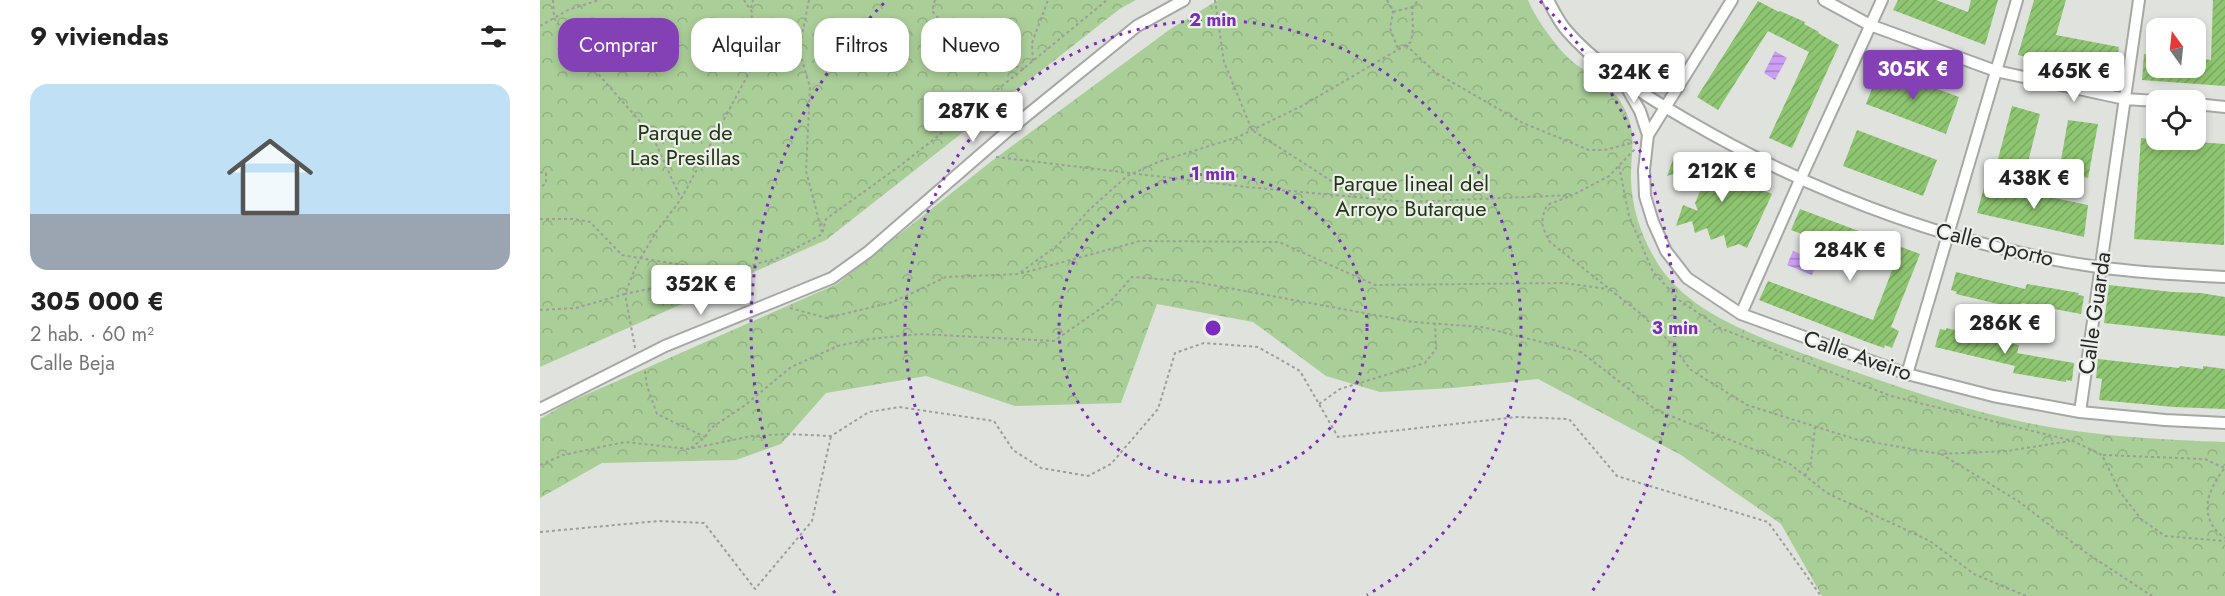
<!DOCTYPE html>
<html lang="es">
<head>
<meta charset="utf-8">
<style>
	body { margin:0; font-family:Jost,sans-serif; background:#f6f6f6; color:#222; height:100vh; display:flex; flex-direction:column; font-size:22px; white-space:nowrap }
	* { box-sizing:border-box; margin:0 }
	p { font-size:20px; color:#767676 }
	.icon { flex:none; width:33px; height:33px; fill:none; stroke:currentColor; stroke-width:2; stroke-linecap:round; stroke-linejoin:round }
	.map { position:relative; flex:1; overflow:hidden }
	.panel { display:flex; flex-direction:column; background:#fff; width:540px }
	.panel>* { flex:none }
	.guide { position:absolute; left:18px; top:18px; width:570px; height:54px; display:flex; gap:12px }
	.needle { width:39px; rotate:345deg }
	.fabs { position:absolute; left:1606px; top:18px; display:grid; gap:12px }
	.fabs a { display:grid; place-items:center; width:60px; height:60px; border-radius:12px; background:#fff; box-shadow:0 3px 9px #0003; font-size:30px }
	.price { position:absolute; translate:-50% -51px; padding:0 14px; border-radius:6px; background:#fff; color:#222; font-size:20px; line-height:39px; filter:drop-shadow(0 2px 3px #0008) }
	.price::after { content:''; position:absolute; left:50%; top:36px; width:18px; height:14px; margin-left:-9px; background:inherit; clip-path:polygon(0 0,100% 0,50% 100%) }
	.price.active { background:#8441b6; color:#fff }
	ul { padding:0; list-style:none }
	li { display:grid; align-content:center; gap:12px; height:318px; padding:0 30px }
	li span { display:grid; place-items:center; height:186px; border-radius:18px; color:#555 }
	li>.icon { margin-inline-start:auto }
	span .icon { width:108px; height:108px; fill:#fffc; stroke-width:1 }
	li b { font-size:26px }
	h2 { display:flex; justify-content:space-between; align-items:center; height:72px; padding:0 30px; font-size:26px }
	.chip { padding:0 21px; border-radius:18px; background:#fff; box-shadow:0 3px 9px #0003; font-size:21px; line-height:54px }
	.chip.active { background:#8441b6; color:#fff }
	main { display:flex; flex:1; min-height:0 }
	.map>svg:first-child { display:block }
	.park { fill:url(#park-crowns) }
	.water { fill:url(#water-rules) }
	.building { fill:url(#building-hatch) }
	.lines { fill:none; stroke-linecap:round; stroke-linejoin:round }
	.street-casing { stroke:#a5a8a4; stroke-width:14 }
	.path { stroke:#9d9e9b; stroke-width:2; stroke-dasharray:3 3; stroke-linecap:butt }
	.street { stroke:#fff; stroke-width:10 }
	.ring { fill:none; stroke:#7b2cbf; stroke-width:3; stroke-dasharray:3 6 }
	.labels { text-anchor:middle; stroke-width:4.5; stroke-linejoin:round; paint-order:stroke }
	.park-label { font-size:22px; fill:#213614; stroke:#edefeb }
	.street-label { font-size:22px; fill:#262726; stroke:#edefeb }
	.centre { fill:#7b2cbf; stroke:#edefeb; stroke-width:3 }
	.ring-label { font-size:18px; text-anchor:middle; font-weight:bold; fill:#7b2cbf; stroke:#edefeb; stroke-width:4.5; stroke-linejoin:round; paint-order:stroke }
</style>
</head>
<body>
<main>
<section class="panel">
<h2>9 viviendas<svg class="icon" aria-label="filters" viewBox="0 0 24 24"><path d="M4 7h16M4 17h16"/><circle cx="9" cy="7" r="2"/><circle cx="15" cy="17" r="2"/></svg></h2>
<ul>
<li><span style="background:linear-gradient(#bfe0f5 70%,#9aa5b1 0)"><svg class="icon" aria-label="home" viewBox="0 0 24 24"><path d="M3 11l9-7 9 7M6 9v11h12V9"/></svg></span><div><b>305 000 €</b><p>2 hab. · 60 m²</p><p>Calle Beja</p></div></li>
</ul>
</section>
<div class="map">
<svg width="1685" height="596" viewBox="0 0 1685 596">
	<defs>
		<pattern id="park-crowns" width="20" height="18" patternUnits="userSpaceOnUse" patternTransform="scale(1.5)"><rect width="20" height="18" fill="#aace98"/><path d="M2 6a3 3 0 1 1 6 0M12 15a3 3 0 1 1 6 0" fill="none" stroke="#92b183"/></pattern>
		<pattern id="water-rules" width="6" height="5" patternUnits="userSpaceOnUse" patternTransform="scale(1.5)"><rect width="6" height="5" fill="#cc9ff5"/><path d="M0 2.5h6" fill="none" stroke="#a582c6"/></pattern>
		<pattern id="building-hatch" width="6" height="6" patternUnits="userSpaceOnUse" patternTransform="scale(1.5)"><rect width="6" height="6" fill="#8ec570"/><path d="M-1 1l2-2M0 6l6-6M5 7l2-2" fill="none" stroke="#7aa961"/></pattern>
	</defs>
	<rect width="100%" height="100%" fill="#e0e2de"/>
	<path class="park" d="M0 0H596L581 8 286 240 0 367Z
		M678 0H988C995 18 1019 51 1034 63 1052 76 1071 85 1082 104 1099 134 1090 150 1091 180 1092 211 1103 241 1120 267 1132 285 1152 302 1171 313 1210 336 1256 351 1298 366 1354 385 1412 406 1470 419 1536 435 1617 440 1685 442V596H1282L1241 524 1141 455 998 379 913 388 840 392 786 376 713 322 617 304 581 403 475 406 386 376 286 393 241 444 196 460 62 463 0 498V419L27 403 297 284 453 160 629 30Z"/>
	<path class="water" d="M1235 51 1247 58 1235 80 1224 73Z
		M1253 251 1278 261 1272 275 1247 265Z"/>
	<path class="building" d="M1358 0H1396L1428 12 1431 0H1458L1445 45 1353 10Z
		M1494 0H1526L1516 35 1579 47 1574 77 1478 55Z
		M1673 0H1685V86L1602 80 1604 54 1617 55V68H1656V58L1671 60Z
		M1218 1 1239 12 1240 11 1265 22 1264 24 1279 32 1278 33 1299 45 1252 148 1229 138 1269 52 1228 31 1178 110 1157 97Z
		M1340 68 1419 97 1406 134 1326 104Z
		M1472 106 1500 114 1487 166 1458 159Z
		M1528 120 1558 124 1548 178 1519 172Z
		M1317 130 1397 160 1383 196 1303 166Z
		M1601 138 1685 144 1684 245 1594 239Z
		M1135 155 1143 159 1145 155 1232 194 1207 248 1199 244 1187 248 1184 235 1171 240 1167 228 1155 233 1152 221 1136 226 1143 205 1158 211 1155 203 1167 175 1146 182 1142 171 1127 176Z
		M1445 184 1548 205 1544 237 1437 213Z
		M1260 209 1380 254 1351 327 1359 331 1352 348 1345 345 1344 348 1327 342 1219 300 1228 281 1333 320 1353 268 1251 230Z
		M1416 272 1485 289 1487 284 1539 293 1538 295 1544 296 1541 314 1482 303 1481 307 1476 306 1475 308 1416 294 1417 292 1411 290Z
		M1569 285 1632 292 1661 293 1685 297V336L1564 323Z
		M1406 328 1479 345 1477 353 1534 363 1532 381 1526 380V382L1473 373 1475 366 1395 347 1400 329 1406 330Z
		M1558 359 1639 368 1640 366 1663 369V366L1685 369V409L1634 407 1559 400 1562 379 1556 378Z"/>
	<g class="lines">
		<defs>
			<path id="street" d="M1008 0C1013 10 1019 22 1027 31 1056 65 1107 97 1147 120 1274 194 1412 246 1558 267 1600 273 1643 275 1685 277
				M1192 0 1108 135 1104 170 1105 196 1113 222 1126 251 1147 278 1201 314 1367 374 1453 396 1540 412 1625 420 1685 423
				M1284 0 1330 25 1456 71 1585 99 1617 101
				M1083 81 1100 111 1108 135
				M1656 104 1685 107
				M1201 314 1260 180 1342 0
				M1367 374 1477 0
				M0 409 125 346 292 278 328 252 470 129 597 26 644 0
				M1540 412 1599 0"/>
		</defs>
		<use href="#street" class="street-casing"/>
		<path class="path" d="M13 0 14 18 31 43 112 135 141 199
			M269 0 259 50 270 87 266 171 282 232
			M395 0 392 11 421 43 457 60 484 69
			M675 0 684 62 712 130 815 196
			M847 0 853 12 850 28 858 49
			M211 8 213 0
			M853 12 872 7 879 0
			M0 26 28 10 59 0
			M866 45 896 73 983 123 1049 150H1064L1095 142
			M493 61 492 43 508 0
			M456 157 707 187 870 202 1033 195 1069 176 1095 149
			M1079 166 1089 216 1113 272 1139 300 1180 328 1351 396 1533 441 1562 455 1580 492 1601 519 1625 536 1685 541
			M0 172 6 173V183L0 188
			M1028 197 1007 205C1000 222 1001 226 1010 242L1101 314 1128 340 1151 370 1207 405 1315 439 1400 454 1467 451 1530 441
			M0 219H33L50 222 82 255 184 272
			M481 272 518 245 549 210 587 176 618 162 698 137 712 130 762 106 871 42 873 28 872 7
			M250 308 287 318 353 302 406 277 479 274 600 241 739 242 835 285 1024 283 1067 289
			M0 310 36 308 85 294 96 266 116 232 141 199 210 71 212 12 204 0
			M95 348 85 294 187 272 238 258 282 234 286 219 361 165 477 74 567 0
			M105 371 107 386 117 414 165 437
			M779 404 800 389 885 363 896 349 895 323
			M151 448 165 437 171 428 204 406 251 367 298 346 330 339 380 334 514 341 570 302 592 277 656 282 873 322 942 327 1041 352 1116 410 1250 464 1287 493 1390 541 1434 574 1486 596
			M1401 454 1478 501 1545 552 1612 596
			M1563 455 1665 459 1684 468 1685 465
			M0 465 23 455 85 442 149 449 212 436 246 434 291 436 329 412 359 407 454 421 473 450 501 468 548 476 571 464 618 409 635 353 664 343 718 347 760 371 798 437 977 417 1029 419 1077 476 1228 522 1281 596
			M1684 469C1666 492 1658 519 1685 538
			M1265 476 1271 462 1275 427
			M0 532 119 521 164 523 215 589 272 521 291 436"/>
		<use href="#street" class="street"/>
	</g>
	<g class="ring">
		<circle cx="673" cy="328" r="154"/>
		<path d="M519 595A308 308 0 1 1 827 595"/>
		<path d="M295 593A462 462 0 0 1 346 1M1000 1A462 462 0 0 1 1051 593"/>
	</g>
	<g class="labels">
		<g class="park-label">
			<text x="145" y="140">Parque de<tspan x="145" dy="25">Las Presillas</tspan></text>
			<text x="871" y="191">Parque lineal del<tspan x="871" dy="25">Arroyo Butarque</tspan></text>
		</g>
		<g class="street-label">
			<text transform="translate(1455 244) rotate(14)" y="8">Calle Oporto</text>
			<text transform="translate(1554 313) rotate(-82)" y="8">Calle Guarda</text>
			<text transform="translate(1318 355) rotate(19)" y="8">Calle Aveiro</text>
		</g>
	</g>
	<circle cx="673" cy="328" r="9" class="centre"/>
	<g class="ring-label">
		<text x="673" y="26">2 min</text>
		<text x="673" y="180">1 min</text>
		<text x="1135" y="334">3 min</text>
	</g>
</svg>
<div class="fabs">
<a><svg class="needle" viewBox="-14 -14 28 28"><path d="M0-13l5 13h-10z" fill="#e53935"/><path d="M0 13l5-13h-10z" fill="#767676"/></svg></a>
<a><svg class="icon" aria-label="locate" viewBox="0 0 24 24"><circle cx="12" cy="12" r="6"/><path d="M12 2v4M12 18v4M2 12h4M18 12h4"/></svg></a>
</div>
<b class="price active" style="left:1373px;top:101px">305K €</b>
<b class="price" style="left:1534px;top:103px">465K €</b>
<b class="price" style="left:1094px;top:104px">324K €</b>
<b class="price" style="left:433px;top:143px">287K €</b>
<b class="price" style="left:1182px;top:203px">212K €</b>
<b class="price" style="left:1494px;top:210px">438K €</b>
<b class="price" style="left:1310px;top:282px">284K €</b>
<b class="price" style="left:161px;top:316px">352K €</b>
<b class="price" style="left:1465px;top:355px">286K €</b>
<div class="guide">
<a class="chip active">Comprar</a>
<a class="chip">Alquilar</a>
<a class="chip">Filtros</a>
<a class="chip">Nuevo</a>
</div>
</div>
</main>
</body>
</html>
